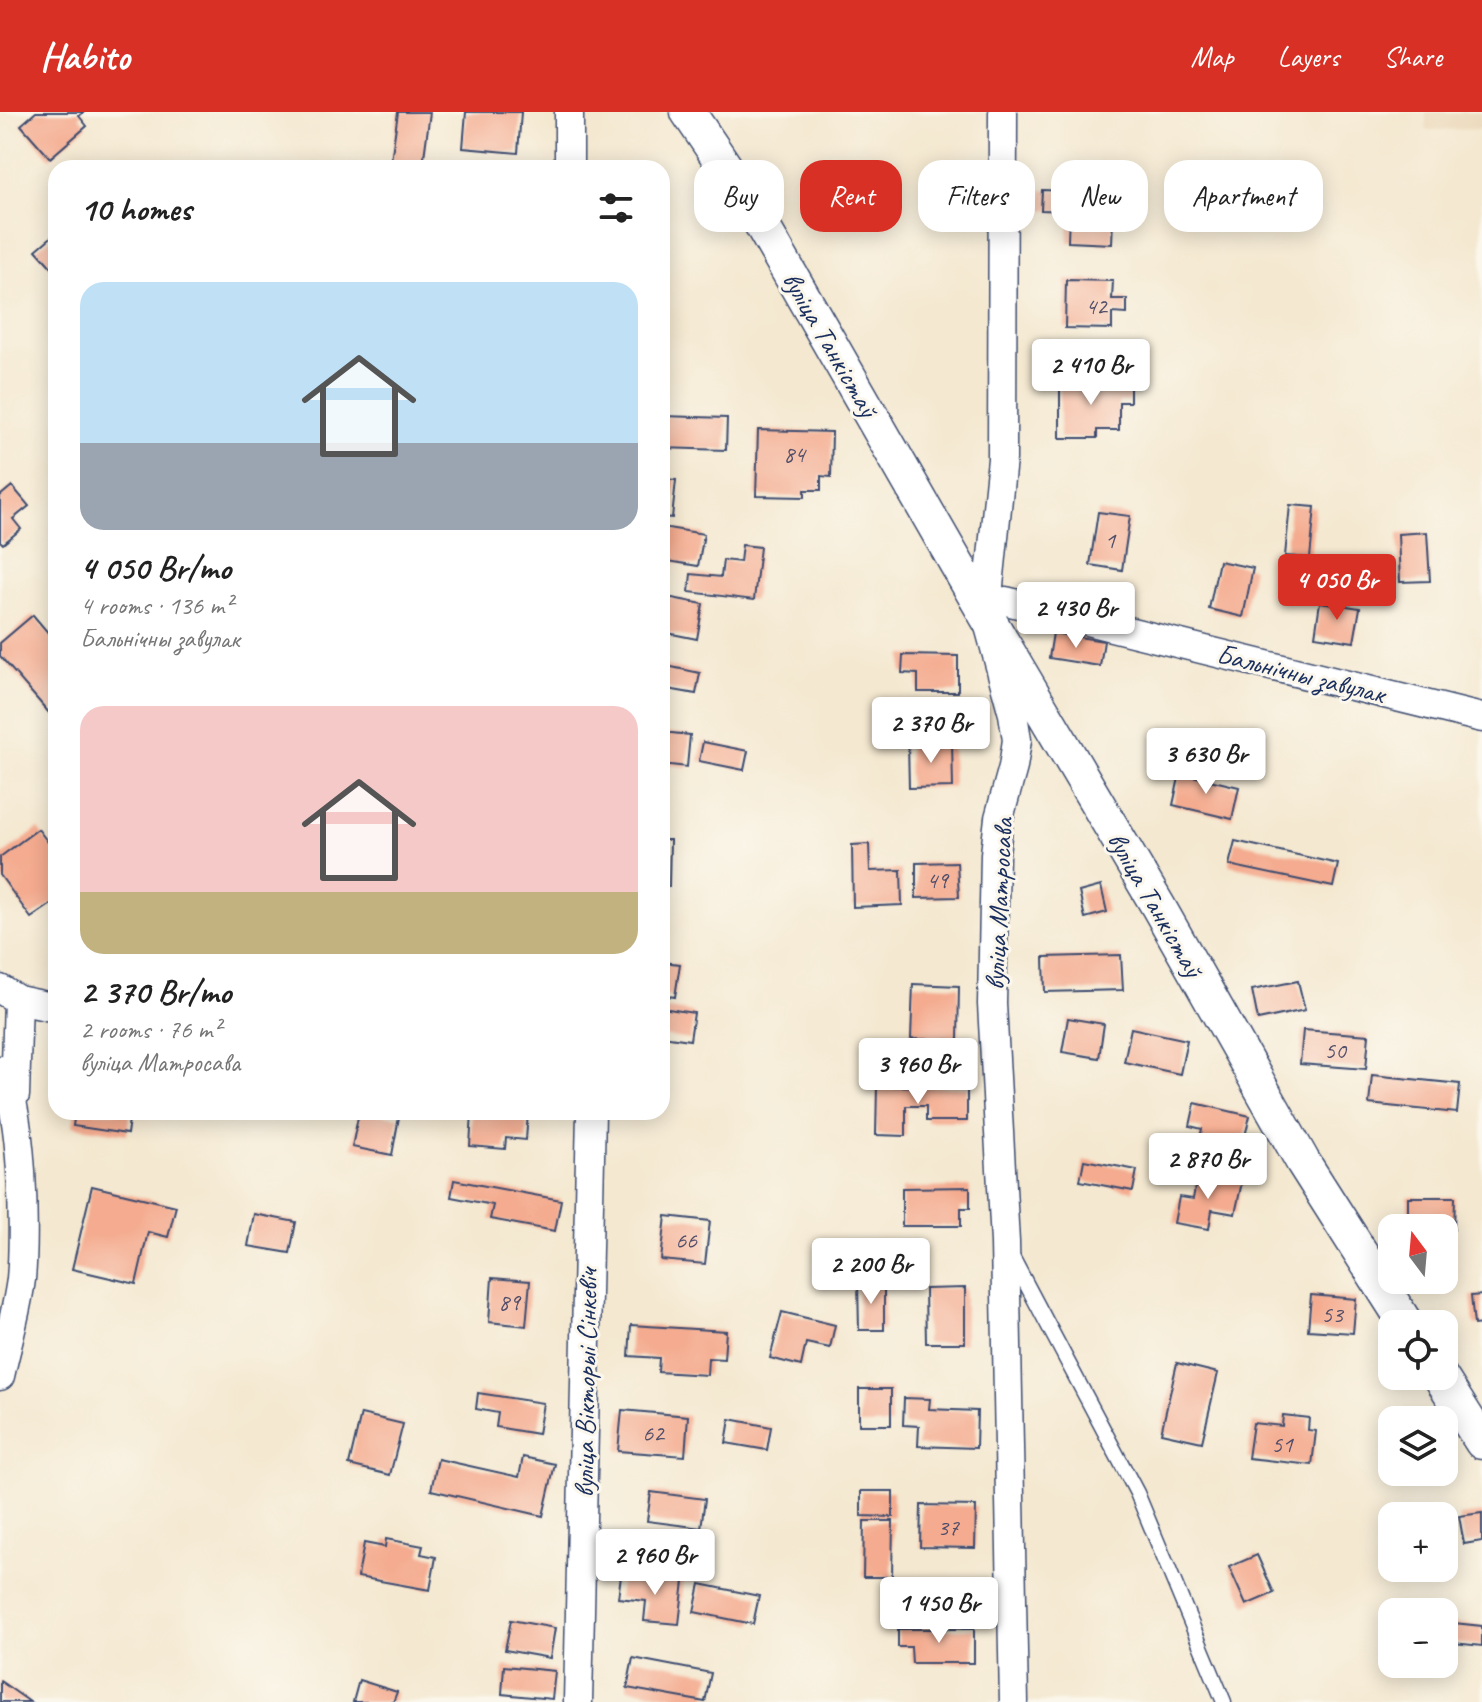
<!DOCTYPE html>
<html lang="en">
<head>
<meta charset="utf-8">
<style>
	body { margin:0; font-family:Caveat,sans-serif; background:#f6f6f6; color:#222; height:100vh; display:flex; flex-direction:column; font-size:30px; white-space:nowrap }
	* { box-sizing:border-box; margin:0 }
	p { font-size:26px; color:#767676 }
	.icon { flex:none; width:44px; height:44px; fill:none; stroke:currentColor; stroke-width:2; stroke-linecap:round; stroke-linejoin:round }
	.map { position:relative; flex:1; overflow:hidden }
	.side { position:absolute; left:48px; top:48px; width:622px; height:960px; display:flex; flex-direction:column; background:#fff; border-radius:24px; box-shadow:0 4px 20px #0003 }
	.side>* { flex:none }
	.hud { position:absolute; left:694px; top:48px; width:668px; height:72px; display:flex; gap:16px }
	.needle { width:52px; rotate:344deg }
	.controls { position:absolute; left:1378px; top:1102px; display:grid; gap:16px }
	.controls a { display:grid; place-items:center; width:80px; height:80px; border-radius:16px; background:#fff; box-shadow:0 4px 20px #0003; font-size:40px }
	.price { position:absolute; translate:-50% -68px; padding:0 18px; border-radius:8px; background:#fff; color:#222; font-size:26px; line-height:52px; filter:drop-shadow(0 2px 4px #0008) }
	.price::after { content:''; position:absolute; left:50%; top:48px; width:24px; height:18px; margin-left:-12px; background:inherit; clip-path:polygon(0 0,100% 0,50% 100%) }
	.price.on { background:#d93025; color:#fff }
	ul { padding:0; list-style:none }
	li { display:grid; align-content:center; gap:16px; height:424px; padding:0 32px }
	li span { display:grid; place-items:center; height:248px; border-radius:24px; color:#555 }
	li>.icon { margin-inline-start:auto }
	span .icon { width:144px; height:144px; fill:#fffc; stroke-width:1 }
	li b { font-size:34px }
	h2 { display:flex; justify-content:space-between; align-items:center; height:96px; padding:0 32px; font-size:34px }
	.chip { padding:0 28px; border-radius:24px; background:#fff; box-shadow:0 4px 20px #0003; font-size:28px; line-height:72px }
	.chip.on { background:#d93025; color:#fff }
	header { display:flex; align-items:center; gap:48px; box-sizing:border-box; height:112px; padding:0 40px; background:#d93025; color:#fff }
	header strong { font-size:38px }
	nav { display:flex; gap:44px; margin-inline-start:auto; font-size:28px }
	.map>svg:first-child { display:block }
	.built { fill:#ebd8ba }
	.building { fill:#f4ab8f }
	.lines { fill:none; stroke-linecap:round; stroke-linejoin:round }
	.service-casing { stroke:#3c4b6f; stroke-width:17 }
	.minor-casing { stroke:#3c4b6f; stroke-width:31 }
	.tertiary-casing { stroke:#3c4b6f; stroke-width:37 }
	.service { stroke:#fff; stroke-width:14 }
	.minor { stroke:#fff; stroke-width:28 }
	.tertiary { stroke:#fff; stroke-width:34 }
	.labels { text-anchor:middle; stroke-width:6; stroke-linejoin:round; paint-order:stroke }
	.number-label { font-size:24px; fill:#514e6a }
	.street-label { font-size:28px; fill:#1b2f5e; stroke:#fbf7ec }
</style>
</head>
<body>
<header>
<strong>Habito</strong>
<nav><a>Map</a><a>Layers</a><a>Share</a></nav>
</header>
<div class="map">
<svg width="1482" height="1590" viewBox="0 0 1482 1590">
	<rect width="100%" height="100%" fill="#fbf7ec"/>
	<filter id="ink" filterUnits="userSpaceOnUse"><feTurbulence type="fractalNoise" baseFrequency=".0125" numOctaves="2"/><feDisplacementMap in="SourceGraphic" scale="16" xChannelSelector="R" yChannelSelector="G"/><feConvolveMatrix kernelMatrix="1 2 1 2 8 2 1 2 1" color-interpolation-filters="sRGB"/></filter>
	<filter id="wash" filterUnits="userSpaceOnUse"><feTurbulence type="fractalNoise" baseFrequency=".006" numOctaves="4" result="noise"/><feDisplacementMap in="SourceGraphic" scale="32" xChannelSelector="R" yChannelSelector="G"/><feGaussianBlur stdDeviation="1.8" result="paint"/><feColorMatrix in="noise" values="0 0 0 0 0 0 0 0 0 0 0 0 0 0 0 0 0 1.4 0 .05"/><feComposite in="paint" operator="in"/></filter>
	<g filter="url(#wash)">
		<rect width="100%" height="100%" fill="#f4e8d0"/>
		<path class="built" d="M1426 0H1482V17L1426 18Z"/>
		<g id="blocks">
			<path class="building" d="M36 0H84L79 4 87 14 50 46 21 13Z
				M398 0H430L423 53 391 49Z
				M466 0H521L518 41 463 36Z
				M1042 78 1114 81 1112 132 1068 130 1069 99 1041 98Z
				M56 121V155L54 158 36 138Z
				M1066 168 1113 169 1112 187H1127V202L1112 201V217L1065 216Z
				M1130 268V290H1119V318H1097V326H1060V269Z
				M662 304 727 306 726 338 662 336Z
				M758 318 832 320 831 365 821 364V378H805V385L756 384Z
				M662 367 676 368 672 406 662 405Z
				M12 374 29 394 13 407 21 417 3 432 0 429V384Z
				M1290 393 1315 395 1310 446 1285 444Z
				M1098 400 1130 404 1122 458 1090 453Z
				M662 415 704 422 698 454 662 448Z
				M1427 420 1430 469 1400 470 1398 422Z
				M742 433 760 435 754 488 689 480 691 462 721 465 723 448 740 450Z
				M1219 449 1253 456 1243 505 1209 497Z
				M662 484 703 492 697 527 662 520Z
				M1320 490 1360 496 1354 530 1315 524Z
				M33 503 56 530V597L50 602 0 544V531Z
				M1053 521 1104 529 1100 554 1049 546Z
				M903 543 958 544V580H918V562L902 561Z
				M662 553 700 561 696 582 662 576Z
				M662 620 690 623 687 655 662 652Z
				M952 629 953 675 909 676 908 631Z
				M703 630 748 639 744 658 699 649Z
				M1180 661 1239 675 1232 707 1173 693Z
				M38 717 56 741V789L31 806 0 763V745Z
				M662 728H670L669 775H662Z
				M1235 729 1338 752 1333 775 1229 753Z
				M869 732 870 759 901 758 902 793 853 795 852 733Z
				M957 750 959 785 916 786V751Z
				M1101 774 1107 800 1085 806 1079 780Z
				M1121 843 1123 878 1045 880 1044 845Z
				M662 850 680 852 675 885 662 883Z
				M1298 869 1305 898 1258 908 1252 878Z
				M913 872 959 874 958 928 911 927Z
				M662 896 694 901 690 928 662 924Z
				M1068 906 1104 912 1099 946 1062 940Z
				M1131 916 1187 928 1180 962 1124 950Z
				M1303 918 1369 923 1366 957 1300 952Z
				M1372 963 1460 972 1457 1001 1369 992Z
				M877 974 967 975V1009H926V994H906V1024L876 1023Z
				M1195 991 1250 1004 1241 1040 1199 1030 1202 1017 1190 1014Z
				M75 1000H130L127 1022 73 1014Z
				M359 1000 399 1005 392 1043 352 1035Z
				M472 1000H528L526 1028 506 1026 505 1037 470 1034Z
				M1084 1048 1137 1058 1133 1079 1080 1069Z
				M1198 1061 1242 1070 1235 1102 1212 1098 1209 1117 1174 1111 1179 1085 1193 1087Z
				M454 1068 561 1088 555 1119 490 1107 493 1093 451 1085Z
				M92 1074 176 1094 168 1125 148 1120 136 1172 72 1157Z
				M970 1075V1096H961V1114H902V1076Z
				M1408 1085H1455L1454 1118 1408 1116Z
				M254 1102 296 1110 290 1141 248 1134Z
				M666 1104 710 1109 705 1152 661 1148Z
				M492 1166 530 1169 526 1214 489 1210Z
				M858 1170H884V1218H859Z
				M965 1176V1231H926L925 1177Z
				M1311 1183 1356 1187 1353 1221 1308 1218Z
				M1482 1183V1212L1474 1213 1471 1184Z
				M782 1200 835 1213 830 1236 806 1231 801 1254 770 1246Z
				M631 1213 726 1219 724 1247 708 1246 707 1263 658 1260 659 1246 629 1244Z
				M1177 1251 1218 1261 1202 1330 1161 1321Z
				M859 1277H891V1313H859Z
				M478 1281 543 1291 538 1322 496 1315 498 1301 476 1297Z
				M904 1286 930 1287 929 1297 977 1299 976 1336 918 1334 919 1314 903 1313Z
				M622 1298 688 1304 685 1344 618 1339Z
				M361 1302 403 1312 390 1363 349 1353Z
				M1283 1303 1309 1306 1308 1318 1316 1319 1312 1353 1248 1346 1253 1311 1282 1314Z
				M730 1307 771 1315 767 1338 726 1331Z
				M523 1345 555 1352 543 1404 431 1378 438 1347 519 1365Z
				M861 1379H893V1405L861 1404Z
				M651 1380 705 1387 701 1416 647 1409Z
				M921 1393 976 1394 975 1436 920 1435Z
				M1482 1401V1429L1464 1432 1459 1404Z
				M864 1409H893L892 1465H863Z
				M386 1427 423 1434 421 1442 436 1445 430 1478 358 1465 364 1431 385 1435Z
				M1257 1443 1274 1481 1246 1493 1229 1455Z
				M621 1463 684 1469 679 1512 644 1509 646 1489 618 1486Z
				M700 1472 759 1484 753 1512 694 1500Z
				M511 1508 555 1516 550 1546 505 1538Z
				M1444 1510 1482 1514V1534L1444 1530Z
				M898 1517H974V1551H912L911 1535H898Z
				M633 1546 711 1561 705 1590 627 1576Z
				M504 1554 555 1559 552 1587 502 1582Z
				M359 1568 397 1580 393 1590H353Z
				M0 1569 30 1590H0Z"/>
		</g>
	</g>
	<g filter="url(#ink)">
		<use href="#blocks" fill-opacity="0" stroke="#3c4b6f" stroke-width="2"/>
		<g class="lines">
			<defs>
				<path id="service" d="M1011 1143 1137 1381 1224 1590"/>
				<path id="minor" d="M1003 0 1002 347 986 503 1013 602 1017 628 1013 655 999 706 995 742 992 892 1005 1130 1014 1590
					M569 56V0
					M986 503 996 491 1006 489 1482 606
					M0 877 18 888 56 896
					M0 958C24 993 25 1123 21 1167 17 1199 7 1232 0 1264
					M15 983 18 888
					M578 1590 591 1000"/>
				<path id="tertiary" d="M688 0 748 89 986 503 1158 794 1303 1050 1406 1212
					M1440 1264 1482 1330"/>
			</defs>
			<use href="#service" class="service-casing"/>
			<use href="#minor" class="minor-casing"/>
			<use href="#tertiary" class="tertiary-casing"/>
			<use href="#service" class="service"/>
			<use href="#minor" class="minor"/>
			<use href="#tertiary" class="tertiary"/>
		</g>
	</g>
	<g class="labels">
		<g class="number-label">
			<text x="1096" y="202">42</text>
			<text x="794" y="350">84</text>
			<text x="1110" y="436">1</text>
			<text x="937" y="776">49</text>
			<text x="1335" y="946">50</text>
			<text x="686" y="1136">66</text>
			<text x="509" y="1198">89</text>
			<text x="1332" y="1210">53</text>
			<text x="653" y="1329">62</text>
			<text x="1282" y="1340">51</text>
			<text x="948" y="1423">37</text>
		</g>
		<g class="street-label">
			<text transform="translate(831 232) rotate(60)" y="10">вуліца Танкістаў</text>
			<text transform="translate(1301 561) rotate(14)" y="10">Бальнічны завулак</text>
			<text transform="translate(998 792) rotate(-87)" y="10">вуліца Матросава</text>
			<text transform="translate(1156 792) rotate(60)" y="10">вуліца Танкістаў</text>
			<text transform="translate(585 1271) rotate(-89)" y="10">вуліца Вікторыі Сінкевіч</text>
		</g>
	</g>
</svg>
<div class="controls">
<a><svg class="needle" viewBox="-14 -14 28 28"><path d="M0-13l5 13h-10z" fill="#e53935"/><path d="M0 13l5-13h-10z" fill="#767676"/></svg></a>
<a><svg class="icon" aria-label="locate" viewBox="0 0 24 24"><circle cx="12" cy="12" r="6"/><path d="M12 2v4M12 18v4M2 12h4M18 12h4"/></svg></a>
<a><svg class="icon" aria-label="layers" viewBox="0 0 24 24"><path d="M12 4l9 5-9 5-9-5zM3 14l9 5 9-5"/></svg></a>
<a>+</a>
<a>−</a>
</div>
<b class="price" style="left:1091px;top:295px">2 410 Br</b>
<b class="price on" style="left:1337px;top:510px">4 050 Br</b>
<b class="price" style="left:1076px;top:538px">2 430 Br</b>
<b class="price" style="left:931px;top:653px">2 370 Br</b>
<b class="price" style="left:1206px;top:684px">3 630 Br</b>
<b class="price" style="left:918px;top:994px">3 960 Br</b>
<b class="price" style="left:1208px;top:1089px">2 870 Br</b>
<b class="price" style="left:871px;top:1194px">2 200 Br</b>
<b class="price" style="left:655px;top:1485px">2 960 Br</b>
<b class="price" style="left:939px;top:1533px">1 450 Br</b>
<div class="hud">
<a class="chip">Buy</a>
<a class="chip on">Rent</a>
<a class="chip">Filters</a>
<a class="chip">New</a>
<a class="chip">Apartment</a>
</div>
<section class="side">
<h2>10 homes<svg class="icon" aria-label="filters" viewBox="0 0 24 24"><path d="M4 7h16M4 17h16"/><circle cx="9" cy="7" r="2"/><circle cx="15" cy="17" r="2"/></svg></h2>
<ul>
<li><span style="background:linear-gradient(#bfe0f5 65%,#9aa5b1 0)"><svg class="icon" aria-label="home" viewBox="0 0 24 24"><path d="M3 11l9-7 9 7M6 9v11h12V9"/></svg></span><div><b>4 050 Br/mo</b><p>4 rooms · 136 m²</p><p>Бальнічны завулак</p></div></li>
<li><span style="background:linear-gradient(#f6c9c9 75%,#c2b280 0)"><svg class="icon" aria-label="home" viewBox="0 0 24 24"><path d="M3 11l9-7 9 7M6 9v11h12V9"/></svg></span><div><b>2 370 Br/mo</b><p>2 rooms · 76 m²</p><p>вуліца Матросава</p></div></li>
</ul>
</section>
</div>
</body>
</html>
